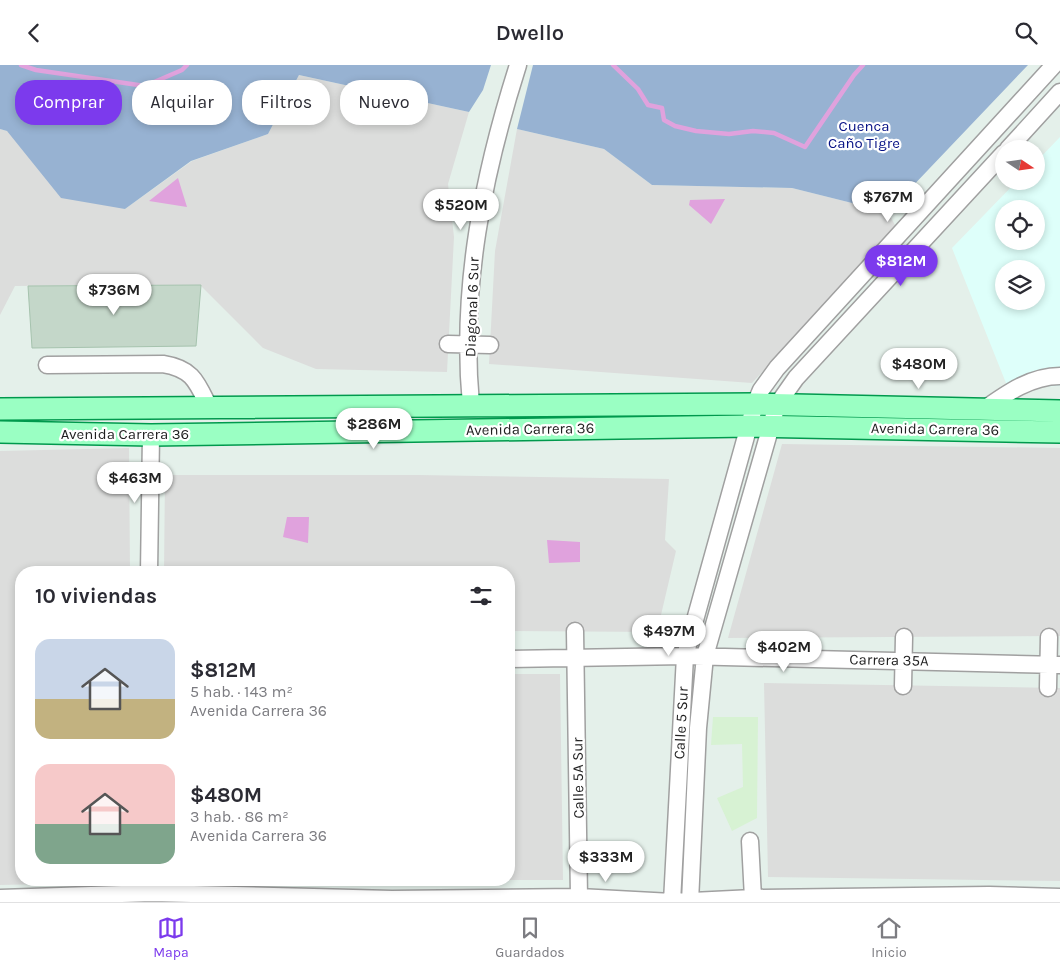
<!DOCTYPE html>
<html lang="es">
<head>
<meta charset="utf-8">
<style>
	body { margin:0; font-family:Karla,sans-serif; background:#f7f7f7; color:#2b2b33; height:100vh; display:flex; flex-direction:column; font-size:19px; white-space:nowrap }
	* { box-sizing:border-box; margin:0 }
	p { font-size:16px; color:#7c7c81 }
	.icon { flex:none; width:28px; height:28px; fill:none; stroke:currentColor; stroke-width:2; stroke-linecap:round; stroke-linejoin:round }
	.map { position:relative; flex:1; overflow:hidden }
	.details { position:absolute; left:15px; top:501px; width:500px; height:320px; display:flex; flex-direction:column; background:#fff; border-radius:20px; box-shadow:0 2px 8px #0003 }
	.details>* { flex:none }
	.banner { position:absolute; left:15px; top:15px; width:500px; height:45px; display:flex; gap:10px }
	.needle { width:32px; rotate:103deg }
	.fabs { position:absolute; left:995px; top:75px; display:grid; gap:10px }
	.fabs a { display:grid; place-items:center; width:50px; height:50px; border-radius:50%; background:#fff; box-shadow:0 2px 8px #0003; font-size:25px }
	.price { position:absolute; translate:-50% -42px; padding:0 11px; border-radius:18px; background:#fff; color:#222; font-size:16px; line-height:32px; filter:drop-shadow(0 1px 2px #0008) }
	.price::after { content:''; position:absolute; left:50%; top:30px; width:15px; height:11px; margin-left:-8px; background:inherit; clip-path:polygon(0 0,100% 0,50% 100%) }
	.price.on { background:#7c3aed; color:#fff }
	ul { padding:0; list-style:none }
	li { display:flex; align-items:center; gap:15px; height:125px; padding:0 20px }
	li span { display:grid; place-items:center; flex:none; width:140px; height:100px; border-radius:15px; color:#555 }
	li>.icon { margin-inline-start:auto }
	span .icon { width:60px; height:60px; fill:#fffc; stroke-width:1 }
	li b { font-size:21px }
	h2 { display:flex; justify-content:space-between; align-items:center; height:60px; padding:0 20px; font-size:21px }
	.chip { padding:0 18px; border-radius:20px; background:#fff; box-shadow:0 2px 8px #0003; font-size:18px; line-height:45px }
	.chip.on { background:#7c3aed; color:#fff }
	header { display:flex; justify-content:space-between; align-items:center; height:65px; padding:0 20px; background:#fff; font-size:22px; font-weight:600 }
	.dock { display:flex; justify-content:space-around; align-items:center; height:70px; border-top:1px solid #e1e1e2; background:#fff; font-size:14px; color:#7c7c81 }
	.dock a { display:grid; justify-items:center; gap:2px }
	.dock .on { color:#7c3aed }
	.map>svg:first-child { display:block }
	.residential { fill:#dcdddc }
	.commercial { fill:#d7f2d3 }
	.education { fill:#defffa; fill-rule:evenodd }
	.forest { fill:#97b2d2 }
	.water { fill:#e0a2dd }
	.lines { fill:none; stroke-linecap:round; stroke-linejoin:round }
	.stream { stroke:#e0a2dd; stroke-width:4.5 }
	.building { fill:#c4d7c9; stroke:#a6c3ae }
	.minor-casing { stroke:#a0a0a0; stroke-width:19 }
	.major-casing { stroke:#00994d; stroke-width:24 }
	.minor { stroke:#fff; stroke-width:16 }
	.major { stroke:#9affc3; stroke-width:21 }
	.labels { text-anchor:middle; stroke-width:4.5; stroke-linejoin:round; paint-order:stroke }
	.park-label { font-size:15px; fill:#051084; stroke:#fff }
	.street-label { font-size:15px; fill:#1f1f1f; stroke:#fff }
</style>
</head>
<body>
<header><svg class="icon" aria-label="back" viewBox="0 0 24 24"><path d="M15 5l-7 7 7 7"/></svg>Dwello<svg class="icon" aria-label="search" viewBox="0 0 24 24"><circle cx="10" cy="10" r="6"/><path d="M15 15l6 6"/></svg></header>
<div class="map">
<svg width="1060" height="837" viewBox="0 0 1060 837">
	<rect width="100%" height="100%" fill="#e4f0ea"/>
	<path class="residential" d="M299 10 469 47 448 119 454 172 447 307 316 304 263 283 200 220 15 221 0 250V64L7 66 125 144 192 96 268 69Z
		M517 64 604 84 652 120 792 123 888 147 896 162 752 318 489 299 495 186Z
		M782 379 1060 383V571L728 573Z
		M129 383 130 507 21 508V815H133V817L0 820V386Z
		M165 410H419L669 414 665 475 676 486 657 567 509 566V508H164Z
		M509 609H560L563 815H509Z
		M764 618 1060 623V816L768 812Z
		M164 815H468L164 816Z"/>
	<path class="commercial" d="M713 652H758L757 753 732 766 717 733 743 722 742 679 711 680Z"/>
	<path class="education" d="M1060 72V321L1008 323 952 183 1017 116H1036V97ZM1004 144H1036V176H1004ZM1004 204H1036V236H1004Z"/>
	<path class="forest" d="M0 0H491L483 25 469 47 299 10 268 69 191 96 125 144 61 133 7 66 0 64Z
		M533 0H1028L888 147 792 123 652 120 604 84 517 64Z"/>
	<path class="water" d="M178 113 187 142 149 136Z
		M725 134 711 159 689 140 690 135Z
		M287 452H309L308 478 283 472Z
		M547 475 580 477V497L549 498Z"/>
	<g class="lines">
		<path class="stream" d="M21 0 36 5 145 21 182 5 187 0
			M613 0 638 24 648 40 662 43 664 55 675 61 696 66 729 69 753 66 774 68 805 82 854 10 863 0"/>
	</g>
	<path class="building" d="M201 220 196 281 32 283 28 221Z"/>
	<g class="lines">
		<defs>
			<path id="minor" d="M1008 84 1060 27
				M448 279 490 280
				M47 300 163 299C194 304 197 318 210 344
				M471 340C460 224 483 110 518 0
				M983 345C1007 328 1031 311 1060 311
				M149 508 151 370
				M575 566 579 832
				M509 594 685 591 1060 600
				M903 621 904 572
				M1048 623 1049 572
				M750 776 753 833
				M0 833 152 828 392 834 579 832 672 837 753 833 989 830 1060 832
				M672 837 685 591 755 339 761 325 777 303 1054 0
				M690 837 698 663 705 591 777 340 796 313 1004 88"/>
			<path id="major" d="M0 344 755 339 1060 346
				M0 367 151 370 749 361 1060 367"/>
		</defs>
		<use href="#minor" class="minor-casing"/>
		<use href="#major" class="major-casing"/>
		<use href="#minor" class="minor"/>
		<use href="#major" class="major"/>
	</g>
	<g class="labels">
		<g class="park-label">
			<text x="864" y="66">Cuenca<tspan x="864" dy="17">Caño Tigre</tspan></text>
		</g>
		<g class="street-label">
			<text transform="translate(472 242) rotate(-88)" y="5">Diagonal 6 Sur</text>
			<text transform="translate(530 364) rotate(-1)" y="5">Avenida Carrera 36</text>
			<text transform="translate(935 364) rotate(1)" y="5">Avenida Carrera 36</text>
			<text x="125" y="374">Avenida Carrera 36</text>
			<text transform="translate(889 595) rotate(1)" y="5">Carrera 35A</text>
			<text transform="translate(681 658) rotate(-87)" y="5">Calle 5 Sur</text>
			<text transform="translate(578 713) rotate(-91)" y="5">Calle 5A Sur</text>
		</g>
	</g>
</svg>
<div class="fabs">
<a><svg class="needle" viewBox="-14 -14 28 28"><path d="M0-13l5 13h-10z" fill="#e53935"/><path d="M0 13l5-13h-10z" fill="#7c7c81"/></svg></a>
<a><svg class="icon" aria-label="locate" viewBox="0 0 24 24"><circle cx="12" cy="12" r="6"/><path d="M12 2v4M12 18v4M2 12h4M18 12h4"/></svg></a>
<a><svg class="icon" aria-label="layers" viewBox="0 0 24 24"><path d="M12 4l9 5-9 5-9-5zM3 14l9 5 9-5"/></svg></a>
</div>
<b class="price" style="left:888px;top:158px">$767M</b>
<b class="price" style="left:461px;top:166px">$520M</b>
<b class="price on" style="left:901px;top:222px">$812M</b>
<b class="price" style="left:114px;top:251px">$736M</b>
<b class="price" style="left:919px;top:325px">$480M</b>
<b class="price" style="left:374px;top:385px">$286M</b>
<b class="price" style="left:135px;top:439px">$463M</b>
<b class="price" style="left:669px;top:592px">$497M</b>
<b class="price" style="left:784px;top:608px">$402M</b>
<b class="price" style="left:606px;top:818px">$333M</b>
<div class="banner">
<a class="chip on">Comprar</a>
<a class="chip">Alquilar</a>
<a class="chip">Filtros</a>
<a class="chip">Nuevo</a>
</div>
<section class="details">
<h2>10 viviendas<svg class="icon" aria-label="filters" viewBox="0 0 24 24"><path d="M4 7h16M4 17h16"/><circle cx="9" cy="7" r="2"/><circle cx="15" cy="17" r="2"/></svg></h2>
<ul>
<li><span style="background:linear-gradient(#c9d6e8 60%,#c2b280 0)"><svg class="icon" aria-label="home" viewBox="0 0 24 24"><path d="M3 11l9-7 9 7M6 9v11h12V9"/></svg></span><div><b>$812M</b><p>5 hab. · 143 m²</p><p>Avenida Carrera 36</p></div></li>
<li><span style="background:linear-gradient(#f6c9c9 60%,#7fa58c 0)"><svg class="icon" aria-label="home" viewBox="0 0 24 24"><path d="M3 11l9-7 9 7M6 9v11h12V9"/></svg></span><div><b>$480M</b><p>3 hab. · 86 m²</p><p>Avenida Carrera 36</p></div></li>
</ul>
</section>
</div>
<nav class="dock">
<a class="on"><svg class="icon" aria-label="map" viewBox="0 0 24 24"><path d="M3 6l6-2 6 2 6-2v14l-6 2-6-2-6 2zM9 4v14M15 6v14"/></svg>Mapa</a>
<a><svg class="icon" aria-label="saved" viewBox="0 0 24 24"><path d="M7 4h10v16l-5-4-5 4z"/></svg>Guardados</a>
<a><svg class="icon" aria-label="home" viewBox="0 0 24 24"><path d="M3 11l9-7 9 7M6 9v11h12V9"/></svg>Inicio</a>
</nav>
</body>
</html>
